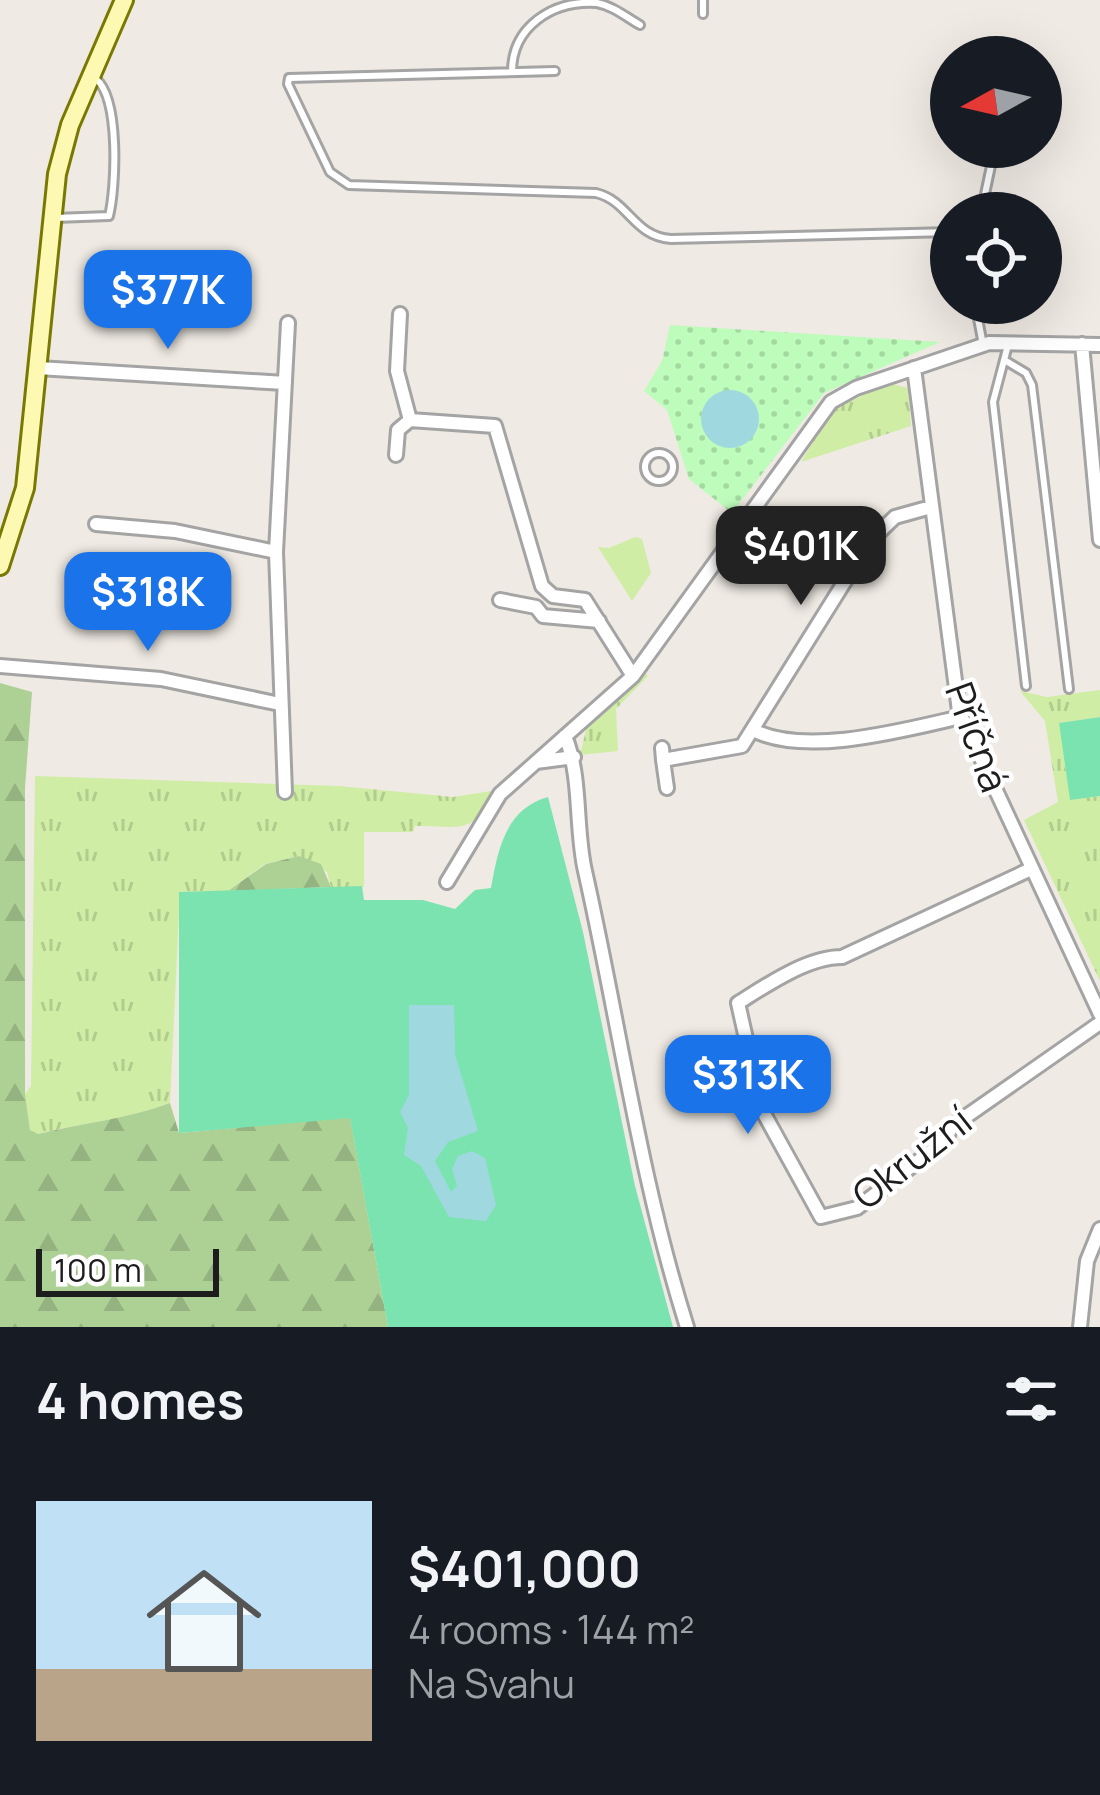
<!DOCTYPE html>
<html lang="en">
<head>
<meta charset="utf-8">
<style>
	body { margin:0; font-family:Manrope,sans-serif; background:#242831; color:#f1f3f6; height:100vh; display:flex; flex-direction:column; font-size:45px; white-space:nowrap }
	* { box-sizing:border-box; margin:0 }
	p { font-size:39px; color:#9ea1a6 }
	.icon { flex:none; width:66px; height:66px; fill:none; stroke:currentColor; stroke-width:2; stroke-linecap:round; stroke-linejoin:round }
	.map { position:relative; height:1327px; overflow:hidden }
	.panel { display:flex; flex-direction:column; background:#171b24; flex:1 }
	.panel>* { flex:none }
	.needle { width:78px; rotate:262deg }
	.tools { position:absolute; left:930px; top:36px; display:grid; gap:24px }
	.tools a { display:grid; place-items:center; width:132px; height:132px; border-radius:50%; background:#171b24; box-shadow:0 12px 48px #0002; font-size:60px }
	.scale { position:absolute; left:36px; bottom:30px; width:183px; box-sizing:border-box; padding-left:12px; border:6px solid #1d1d1d; border-top:0; font-size:33px; line-height:42px; white-space:nowrap; color:#1d1d1d; -webkit-text-stroke:9px #fff; paint-order:stroke }
	.price { position:absolute; translate:-50% -102px; padding:0 27px; border-radius:24px; background:#1a73e8; color:#fff; font-size:39px; line-height:78px; filter:drop-shadow(0 3px 6px #0008) }
	.price::after { content:''; position:absolute; left:50%; top:72px; width:36px; height:27px; margin-left:-18px; background:inherit; clip-path:polygon(0 0,100% 0,50% 100%) }
	.price.current { background:#222; color:#fff }
	ul { padding:0; list-style:none }
	li { display:flex; align-items:center; gap:36px; height:300px; padding:0 36px }
	li span { display:grid; place-items:center; flex:none; width:336px; height:240px; border-radius:0px; color:#555 }
	li>.icon { margin-inline-start:auto }
	span .icon { width:144px; height:144px; fill:#fffc; stroke-width:1 }
	li b { font-size:51px }
	h2 { display:flex; justify-content:space-between; align-items:center; height:144px; padding:0 36px; font-size:51px }
	.map>svg:first-child { display:block }
	.grass { fill:url(#grass-tufts) }
	.forest { fill:url(#forest-firs) }
	.park { fill:url(#park-dots) }
	.garden { fill:#d0eda5 }
	.pitch { fill:#7be3b0 }
	.water { fill:#a0d8e0 }
	.lines { fill:none; stroke-linecap:round; stroke-linejoin:round }
	.lane-casing { stroke:#a4a4a4; stroke-width:12 }
	.street-casing { stroke:#a4a4a4; stroke-width:18 }
	.secondary-casing { stroke:#797800; stroke-width:22 }
	.lane { stroke:#fff; stroke-width:6 }
	.street { stroke:#fff; stroke-width:12 }
	.secondary { stroke:#fdf9b3; stroke-width:16 }
	.labels { text-anchor:middle; stroke-width:9; stroke-linejoin:round; paint-order:stroke }
	.street-label { font-size:39px; fill:#1d1d1d; stroke:#fff }
</style>
</head>
<body>
<div class="map">
<svg width="1100" height="1327" viewBox="0 0 1100 1327">
	<defs>
		<pattern id="grass-tufts" width="24" height="20" patternUnits="userSpaceOnUse" patternTransform="scale(3)"><rect width="24" height="20" fill="#d0eda5"/><path d="M3 7l-1-3M5 7V3M7 7l1-3M15 17l-1-3M17 17v-4M19 17l1-3" fill="none" stroke="#b2cb8e"/></pattern>
		<pattern id="forest-firs" width="22" height="20" patternUnits="userSpaceOnUse" patternTransform="scale(3)"><rect width="22" height="20" fill="#add195"/><path d="M5 1l3.5 6h-7zM16 11l3.5 6h-7z" fill="#94b380"/></pattern>
		<pattern id="park-dots" width="8" height="8" patternUnits="userSpaceOnUse" patternTransform="scale(3)"><rect width="8" height="8" fill="#befcbc"/><path d="M2 2h.1M6 6h.1" fill="none" stroke="#a3d8a1" stroke-width="1.8" stroke-linecap="round"/></pattern>
	</defs>
	<rect width="100%" height="100%" fill="#efeae3"/>
	<path class="grass" d="M888 383 908 388 911 426 801 462 832 410Z
		M645 673 648 676 616 709 618 751 580 755 587 726Z
		M1100 690V717L1059 723 1070 799 1100 796V981L1024 820 1058 802 1045 721 1020 691 1047 697Z
		M35 776 339 786 453 797 498 790C470 836 465 826 415 826L413 832H364V887H331L327 872 299 856 265 864 228 891 180 892 170 1103C127 1119 82 1123 37 1134L30 1131 25 1094 31 1086Z"/>
	<path class="forest" d="M0 683 32 692 25 788V1094L30 1130 38 1134C82 1123 127 1119 170 1103L179 1133 350 1117 388 1327H0Z
		M299 856 321 864 331 887 228 891 266 864Z"/>
	<path class="park" d="M670 325 940 342 824 393 732 513 689 479 667 410 644 391 662 361Z"/>
	<path class="garden" d="M635 537 642 539 651 573 632 601 598 547 609 548Z"/>
	<path class="pitch" d="M1100 717V796L1070 800 1059 723Z
		M548 797 583 932 635 1186 673 1327H388L350 1118 179 1133V892L362 886 364 900H423L455 909 475 890 491 888C498 850 505 809 548 797Z"/>
	<path class="water" d="M701 419a29 29 0 1 1 58 0a29 29 0 1 1-58 0Z
		M409 1005H454L455 1054 478 1131 448 1142 435 1161 451 1192 457 1186 452 1169 458 1156 472 1151 485 1158 496 1205 486 1221 449 1217 421 1166 404 1155 408 1128 400 1112 409 1095Z"/>
	<g class="lines">
		<defs>
			<path id="lane" d="M703 14V0
				M555 71 289 78 288 84 330 172 349 185 596 193C629 201 633 236 671 239L951 232
				M512 72C512 27 552 0 597 3 613 6 626 17 640 25
				M981 213 995 147
				M55 218 109 216C116 187 120 99 96 79
				M975 303 983 345
				M1008 345 993 402 1026 686
				M1006 361 1026 373 1032 385 1069 689
				M645 467a14 14 0 1 1 28 0a14 14 0 1 1-28 0Z"/>
			<path id="street" d="M400 314 397 371 410 420
				M1082 344 1100 540
				M38 368 285 383
				M914 368 959 711 1100 1014
				M396 455 398 430 410 420 495 426 542 586 553 596 585 600 633 676
				M96 524 175 531 276 552
				M500 600 536 607 543 616 599 621
				M0 666 161 679 280 704
				M753 730C805 757 904 730 961 717
				M565 736C582 778 575 827 585 871 619 1022 640 1179 687 1327
				M662 748 663 760 742 746 870 541 895 517 931 507
				M663 760 667 788
				M536 762 574 757
				M285 792 276 552 288 323
				M1031 869 842 957C807 957 767 985 738 1003L762 1110 821 1217 857 1208 946 1140 951 1127 1100 1023
				M447 882 500 794 633 676 831 402 856 388 989 343 1100 345
				M1080 1327 1087 1261 1100 1229"/>
			<path id="secondary" d="M0 566 25 488 57 174 70 125 124 0"/>
		</defs>
		<use href="#lane" class="lane-casing"/>
		<use href="#street" class="street-casing"/>
		<use href="#secondary" class="secondary-casing"/>
		<use href="#lane" class="lane"/>
		<use href="#street" class="street"/>
		<use href="#secondary" class="secondary"/>
	</g>
	<g class="labels">
		<g class="street-label">
			<text transform="translate(977 737) rotate(70)" y="14">Příčná</text>
			<text transform="translate(912 1158) rotate(-38)" y="14">Okružní</text>
		</g>
	</g>
</svg>
<div class="tools">
<a><svg class="needle" viewBox="-14 -14 28 28"><path d="M0-13l5 13h-10z" fill="#e53935"/><path d="M0 13l5-13h-10z" fill="#9ea1a6"/></svg></a>
<a><svg class="icon" aria-label="locate" viewBox="0 0 24 24"><circle cx="12" cy="12" r="6"/><path d="M12 2v4M12 18v4M2 12h4M18 12h4"/></svg></a>
</div>
<div class="scale">100 m</div>
<b class="price" style="left:168px;top:352px">$377K</b>
<b class="price current" style="left:801px;top:608px">$401K</b>
<b class="price" style="left:148px;top:654px">$318K</b>
<b class="price" style="left:748px;top:1137px">$313K</b>
</div>
<section class="panel">
<h2>4 homes<svg class="icon" aria-label="filters" viewBox="0 0 24 24"><path d="M4 7h16M4 17h16"/><circle cx="9" cy="7" r="2"/><circle cx="15" cy="17" r="2"/></svg></h2>
<ul>
<li><span style="background:linear-gradient(#bfe0f5 70%,#b9a48a 0)"><svg class="icon" aria-label="home" viewBox="0 0 24 24"><path d="M3 11l9-7 9 7M6 9v11h12V9"/></svg></span><div><b>$401,000</b><p>4 rooms · 144 m²</p><p>Na Svahu</p></div></li>
</ul>
</section>
</body>
</html>
